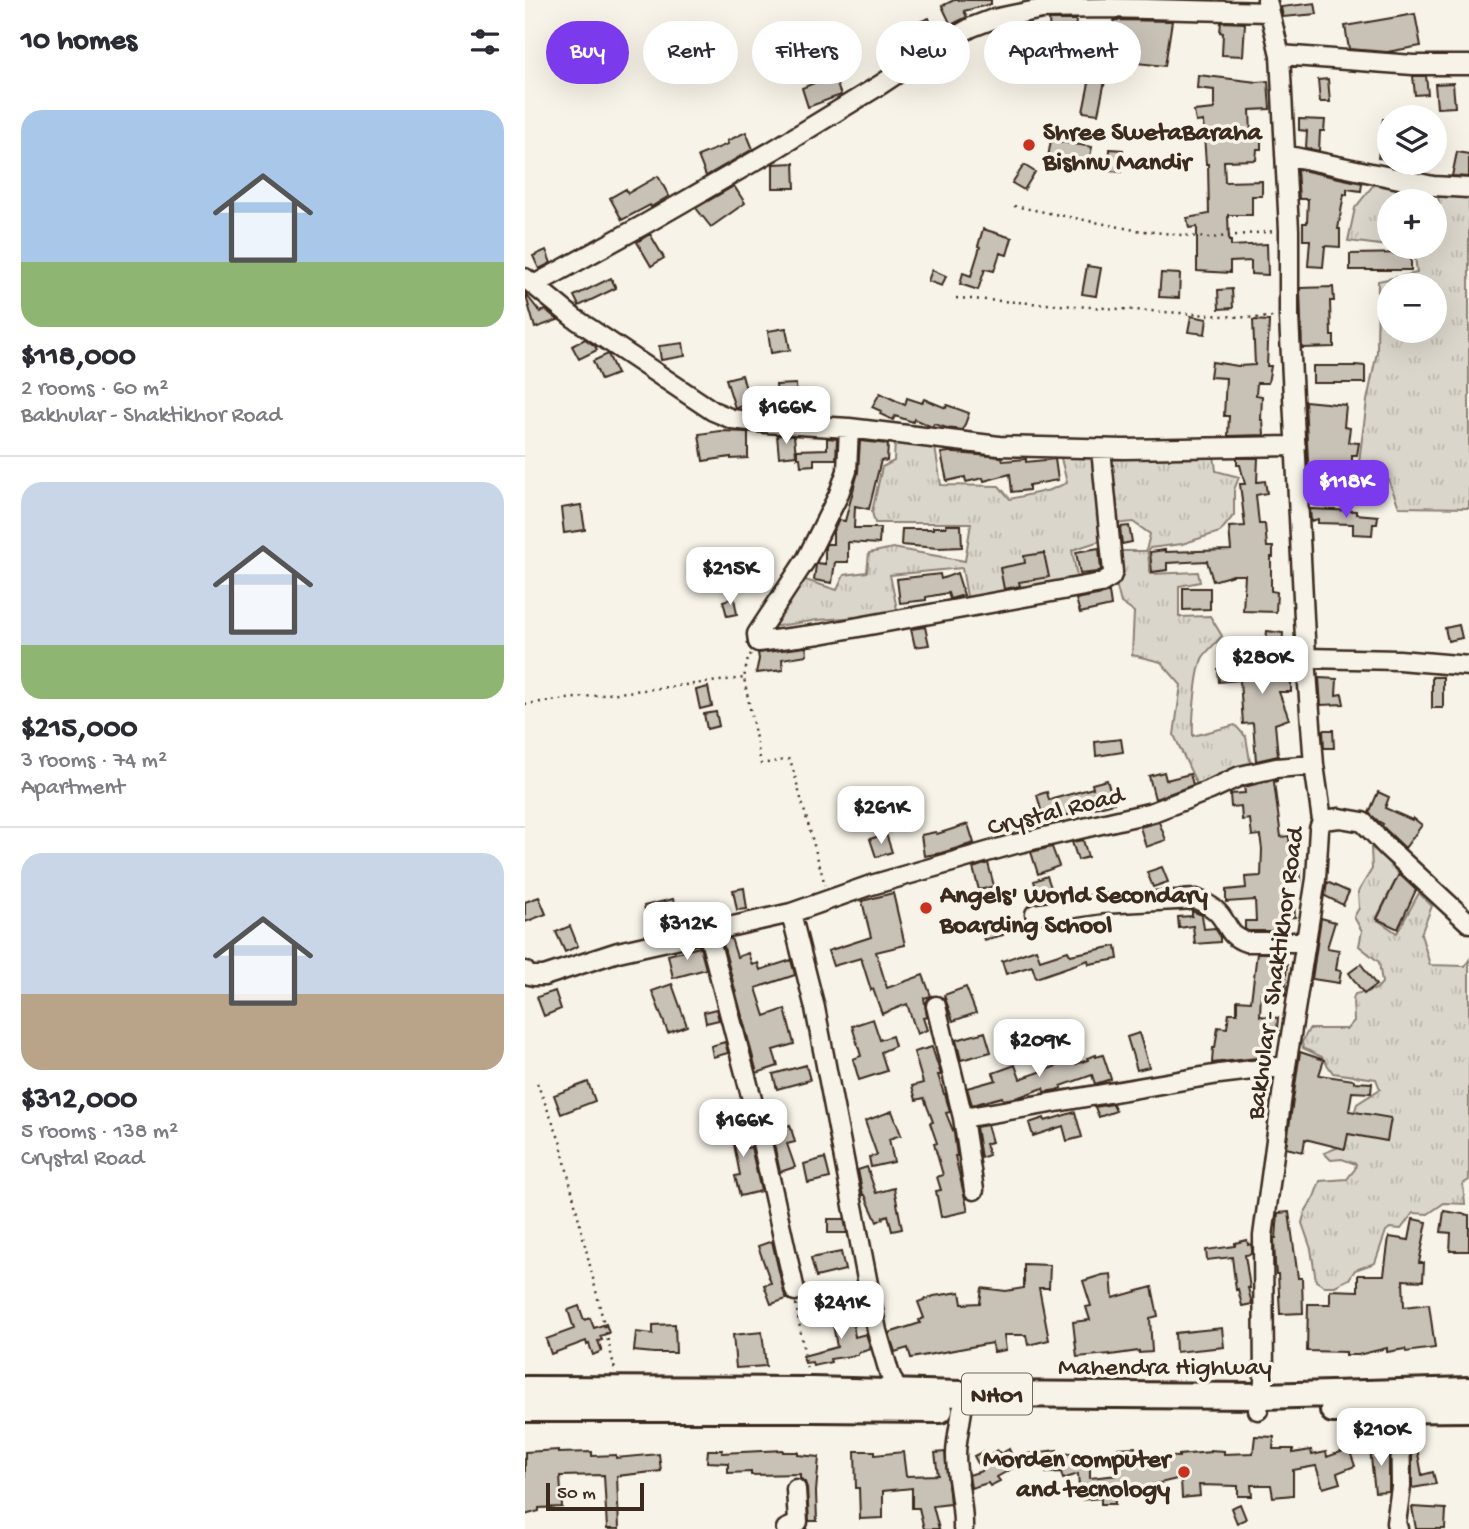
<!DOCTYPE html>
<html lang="en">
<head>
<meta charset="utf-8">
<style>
	body { margin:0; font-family:"Gochi Hand",sans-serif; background:#f2f2f3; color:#2b2b33; height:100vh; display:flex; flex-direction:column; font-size:26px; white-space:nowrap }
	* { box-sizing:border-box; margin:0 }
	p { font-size:23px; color:#7c7c81 }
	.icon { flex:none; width:38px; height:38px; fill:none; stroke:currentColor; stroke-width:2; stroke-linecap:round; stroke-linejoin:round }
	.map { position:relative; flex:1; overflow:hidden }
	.drawer { display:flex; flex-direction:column; background:#fff; width:525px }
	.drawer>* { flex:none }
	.top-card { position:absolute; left:21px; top:21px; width:665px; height:63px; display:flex; gap:14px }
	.fabs { position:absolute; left:852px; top:105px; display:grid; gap:14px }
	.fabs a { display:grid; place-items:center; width:70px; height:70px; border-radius:50%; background:#fff; box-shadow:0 7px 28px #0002; font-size:35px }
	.scale { position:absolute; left:21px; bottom:18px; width:98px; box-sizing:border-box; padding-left:7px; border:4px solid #3b2a1e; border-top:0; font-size:19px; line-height:24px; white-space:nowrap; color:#3b2a1e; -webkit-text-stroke:5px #f7f3e8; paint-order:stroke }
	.price { position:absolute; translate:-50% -60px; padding:0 16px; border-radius:14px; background:#fff; color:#222; font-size:23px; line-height:46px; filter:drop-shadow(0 2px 4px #0008) }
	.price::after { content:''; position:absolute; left:50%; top:42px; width:21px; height:16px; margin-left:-10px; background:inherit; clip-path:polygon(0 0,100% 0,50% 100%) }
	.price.current { background:#7c3aed; color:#fff }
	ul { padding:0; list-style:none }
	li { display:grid; align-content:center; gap:14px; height:371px; padding:0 21px }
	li+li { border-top:2px solid #e1e1e2 }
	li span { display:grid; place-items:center; height:217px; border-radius:21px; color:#555 }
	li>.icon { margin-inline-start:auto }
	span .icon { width:126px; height:126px; fill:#fffc; stroke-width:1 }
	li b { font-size:30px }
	h2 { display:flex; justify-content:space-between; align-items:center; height:84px; padding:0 21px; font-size:30px }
	.tag { padding:0 24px; border-radius:32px; background:#fff; box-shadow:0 7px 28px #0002; font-size:24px; line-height:63px }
	.tag.current { background:#7c3aed; color:#fff }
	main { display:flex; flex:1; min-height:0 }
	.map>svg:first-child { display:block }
	.grass { fill:url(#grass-tufts); stroke:#8b8074; stroke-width:2; fill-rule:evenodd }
	.building { fill:#c8c1b6; stroke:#3b2a1e; stroke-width:2 }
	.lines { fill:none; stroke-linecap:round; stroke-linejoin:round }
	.minor-casing { stroke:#3b2a1e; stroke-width:23 }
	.highway-casing { stroke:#3b2a1e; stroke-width:30 }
	.path { stroke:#3b2a1e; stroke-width:2.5; stroke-dasharray:2 5; stroke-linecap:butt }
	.minor { stroke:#f7f3e8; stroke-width:18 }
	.highway { stroke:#f7f3e8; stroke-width:24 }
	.poi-dot { fill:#c8321e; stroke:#f7f3e8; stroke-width:2.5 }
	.labels { text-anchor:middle; stroke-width:7; stroke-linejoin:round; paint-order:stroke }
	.shield { fill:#f7f3e8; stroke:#73665b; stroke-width:2 }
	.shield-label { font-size:24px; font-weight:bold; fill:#3b2a1e }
	.poi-label { font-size:26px; font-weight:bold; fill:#3b2a1e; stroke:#f7f3e8; text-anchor:start }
	.street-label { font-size:26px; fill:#3b2a1e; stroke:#f7f3e8 }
</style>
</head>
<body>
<main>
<section class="drawer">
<h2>10 homes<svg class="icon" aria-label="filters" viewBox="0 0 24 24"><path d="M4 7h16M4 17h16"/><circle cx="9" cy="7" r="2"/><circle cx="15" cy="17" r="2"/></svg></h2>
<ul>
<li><span style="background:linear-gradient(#a9c7e8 70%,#8fb573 0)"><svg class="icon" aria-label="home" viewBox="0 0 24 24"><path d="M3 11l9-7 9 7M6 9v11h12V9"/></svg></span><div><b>$118,000</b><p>2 rooms · 60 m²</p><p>Bakhular - Shaktikhor Road</p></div></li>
<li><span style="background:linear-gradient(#c9d6e8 75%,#8fb573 0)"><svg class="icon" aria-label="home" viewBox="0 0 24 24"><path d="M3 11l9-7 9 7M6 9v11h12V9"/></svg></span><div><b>$215,000</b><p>3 rooms · 74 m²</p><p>Apartment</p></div></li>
<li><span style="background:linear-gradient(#c9d6e8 65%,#b9a48a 0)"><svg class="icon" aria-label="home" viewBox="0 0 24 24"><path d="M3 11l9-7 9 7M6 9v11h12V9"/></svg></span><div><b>$312,000</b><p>5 rooms · 138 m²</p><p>Crystal Road</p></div></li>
</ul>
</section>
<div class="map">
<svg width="944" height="1529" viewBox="0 0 944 1529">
	<defs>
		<pattern id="grass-tufts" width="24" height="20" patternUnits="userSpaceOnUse" patternTransform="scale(1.75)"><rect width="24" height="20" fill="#dbd6cb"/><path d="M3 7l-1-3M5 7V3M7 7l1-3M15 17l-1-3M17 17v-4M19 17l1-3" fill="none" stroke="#bdb8ae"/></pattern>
	</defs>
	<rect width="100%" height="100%" fill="#f7f3e8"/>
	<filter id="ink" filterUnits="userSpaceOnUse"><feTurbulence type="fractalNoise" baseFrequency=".0143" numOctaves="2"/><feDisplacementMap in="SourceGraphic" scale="14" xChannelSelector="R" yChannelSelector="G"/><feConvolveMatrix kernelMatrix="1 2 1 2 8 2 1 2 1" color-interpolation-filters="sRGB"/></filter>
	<g filter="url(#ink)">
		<path class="grass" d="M850 183 874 185 880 201H864V246L823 241 830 208Z
			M913 192 944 197V508L874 507 861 474 833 469 842 401 852 352 853 281 892 273 889 248 875 247H910V230H916ZM864 285H910V331H864Z
			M370 439 410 447 416 485 474 486 485 499 525 490 542 483 535 454H571L578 540 547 550 553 582 443 602 437 568 365 575 373 614 293 620 246 627 277 579 312 590 319 575 342 572 344 553 368 548 440 561 446 523H350L347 512 357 467 369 461Z
			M689 455 691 471 714 477 709 490V515L695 532 657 544 625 548 623 552 625 574 673 572 675 582 654 586V617L685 616 697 636C691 643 683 650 678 657 671 670 667 721 668 736L710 725 721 737 726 767 674 789 649 735 656 685 636 662 607 655 609 612 596 603 591 584 595 551H621L625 534 608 522 589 524 587 456Z
			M846 848 851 849 874 874 851 919 872 933 894 893 907 906 896 934 905 965 940 966 944 960V1180L938 1184 940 1204 919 1203 903 1214 888 1213 876 1229 865 1228 861 1231 850 1263 830 1270 824 1279 810 1286H799L791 1281 786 1249 777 1223 780 1212 789 1197 795 1181 822 1179 830 1169 831 1164 817 1159 806 1160 799 1153 819 1145 832 1104 855 1089 851 1079 808 1073 797 1057 778 1048 777 1042 784 1029H822L829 1021 828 999 830 994 851 989 857 983 854 962 834 946 837 931 829 917 834 908 833 892 847 869Z"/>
		<path class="building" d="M429 0H466V4L439 11 442 17 426 25 417 6Z
			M790 3 792 14 758 17 756 7Z
			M890 14 896 46 862 52 824 49 820 26Z
			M404 18 410 35 390 43 384 26Z
			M524 20H551L550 32 525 33Z
			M589 20 647 21 640 66 583 60Z
			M696 22 720 23 718 56 697 55 698 33 695 32Z
			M308 75 316 95 283 107 277 88Z
			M673 75 732 82 743 81 745 109 725 110 726 135H736V149H732L731 160 699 161 700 182 737 181V196H727V215H703L704 241H706V246L742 244 743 275 726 274V261L705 262V273L672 271V227L664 228 662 218 684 214 683 164H681L678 121 671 122 669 111 689 109V90L672 88Z
			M888 76H901L903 94 890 95Z
			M565 78 580 81 573 114 558 112Z
			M803 79 805 102H795L793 80Z
			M928 83 930 107 912 108 910 84Z
			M774 119 800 120 799 131H795L794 151 781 148 782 131 774 130Z
			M858 119H864V159L853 158Z
			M221 132 228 149 181 176 173 156 203 144 202 141Z
			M526 140 567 147 562 170 522 163Z
			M585 149 598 150 597 172 584 171Z
			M932 152 944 154V177L927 176Z
			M269 163 270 188H248V164Z
			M499 165 510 172 499 190 487 183Z
			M772 169 837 183 836 191 822 189V195L819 194 813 229H815V247L800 246 798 267 783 266 785 240H778V223H782L783 199H774Z
			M133 176 144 196 126 207 125 205 97 220 85 198 101 189 103 193Z
			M209 186 220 203 186 227 171 208Z
			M458 229 487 238 482 255 475 253 469 271 460 269 453 290 435 284 438 273 446 276 455 247 453 246Z
			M125 234 139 258 126 266 112 242Z
			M21 250 26 263 14 269 8 256Z
			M886 253V270H825V254Z
			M562 266 576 268 571 296 557 294Z
			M407 270 421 276 417 286 403 281Z
			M636 273 655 274 654 298 634 297Z
			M86 278 91 288 54 306 49 296Z
			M808 287 809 301H805L806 336H809V347L777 348 775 288Z
			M707 289 708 308 694 309 693 290Z
			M0 293 15 312 21 310 33 320 10 328Z
			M666 316 682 319 680 334 663 332Z
			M728 320 744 321 742 366H746L743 383H732L731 395 737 396 736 420H738L739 435 703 436 704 416H699L701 378 685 377 687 362 713 366 730 365Z
			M261 328 265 350 246 353 243 331Z
			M60 339 70 346 72 350 54 359 47 346Z
			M158 343 160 356 136 360 134 346Z
			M83 354 92 374 76 380 68 361Z
			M830 365 840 366V383H788V366H830Z
			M217 375 225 404 210 408 201 379Z
			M271 384 272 405 253 406 251 385Z
			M355 393 380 405 382 398 397 403 399 399 421 408 422 405 444 413 438 430 422 428 409 424 407 427 389 419 388 422 370 416 368 420 355 414 356 411 347 407Z
			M780 401 821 405 819 427 825 428 823 442 834 443 832 455H827V481L860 480V491H823V481H784Z
			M195 431 223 432V458L206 459V457L178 461 174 434Z
			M252 435 269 436 271 455 254 457Z
			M302 438 312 439 311 459H289V465L276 466 275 458H272V450L302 449Z
			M335 441 363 444 362 461 356 460 344 509 330 506 329 528H355L354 544 323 542V562H310L307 583 289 580 291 565 292 563 300 564V546L302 544H308V531L314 520 320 521 333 472Z
			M424 452H430L429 453 477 457 478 461 501 459V462L530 459 533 480 504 485V490L487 492 485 474 459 481 458 478 441 482 440 477 422 481 416 453Z
			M712 458H733L732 482 740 481 742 493 731 495 734 524H740L742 547H748V557H746V591L752 592 751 612 718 611 720 575H708L688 581 682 561 642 563V570L627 572 625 552 640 550V552L706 550 704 527 720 526 715 484H720L715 465H712Z
			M56 505 60 530 39 533 36 508Z
			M785 509 831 511V514L853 516 852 524H848L847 535 828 534V524L793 523V519L786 521Z
			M421 525H436L437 547 413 548 376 545 377 529H408V527H421Z
			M604 526 607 542 597 544 595 527Z
			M574 548 576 570 572 572 555 574 551 552Z
			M519 553 524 577 494 582 495 586 479 589 475 568 500 563 499 556Z
			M432 573 439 595 425 599 423 593 401 597V600L375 603 372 579 415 574 416 579Z
			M658 588H685V609L658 610Z
			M584 592 586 606 555 613 551 599 578 594Z
			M209 598 212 614 202 616 198 601Z
			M934 625 937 638 923 641 920 628Z
			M400 627 404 645 390 647 386 629Z
			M742 631 758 633 757 647 751 646 750 677H766V692H754L764 719 750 724 753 756 731 761 728 723 718 724 715 680 694 682 693 669 729 666V656H739Z
			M281 647 282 655 257 659 258 670 231 673 234 659 233 653Z
			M907 677H918V708H907Z
			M794 678 812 679 811 695 817 694 819 704 796 705Z
			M183 687 187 706 175 709 171 690Z
			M191 712 194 726 182 729 179 714Z
			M798 730H808L809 748H799Z
			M596 739 598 752 571 756 570 742Z
			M639 772 641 780 665 774 668 785 630 799 624 776Z
			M752 779V781L749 782 756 837 764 836 765 852 768 851V862L774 861 775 881 762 882 763 905 769 904 770 917 757 918V931H723L720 929V921H731L730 900 701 902V890L721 888 720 877 736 876 737 849 735 835 727 836 725 819 717 820 716 806 706 807 705 794 720 793 719 787Z
			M582 780 589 803 519 821 512 795 522 792 524 800 568 788 567 784Z
			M853 792 864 797 860 808 887 820 888 818 897 825 880 848 857 826 858 824 853 821 844 813Z
			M634 822 641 840 621 847 615 827Z
			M443 824 449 843 416 853 399 856 396 835 411 832 412 834Z
			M361 834 367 852 351 857 345 839Z
			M558 840 563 857 553 860 547 842Z
			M527 847 534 866 513 874 506 852Z
			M463 863 469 886 454 890 448 868Z
			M637 867 643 882 628 887 622 872Z
			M874 874 891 890 873 929 852 919Z
			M522 876 530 899 516 902 509 881Z
			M802 882 824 892 818 905 800 896Z
			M219 888 222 909 212 910 208 890Z
			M368 893 380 945 351 952 362 988 398 975 406 996 399 998 402 1017 398 1018 402 1030 392 1034 382 1004 357 1014 348 989 346 990 336 958 308 966 303 951 346 937 337 901Z
			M14 897 21 914 0 922V902Z
			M148 899 155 926 126 933 119 906Z
			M667 911 677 915 679 929 690 928 695 936V942L670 944 668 926 654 928 653 917 667 916Z
			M796 918 810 922 802 948 814 950 811 970 816 971 814 983 787 979Z
			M474 919 478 935 459 940 455 924Z
			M45 926 53 946 40 952 31 932Z
			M206 938 212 957 223 953 227 965 233 963 235 970 266 960 270 975 231 988 240 1016 260 1009 269 1044 248 1050 253 1066 232 1073 197 940Z
			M591 946 593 959 564 964 563 960 511 978 507 966 481 974 477 961 511 949 515 960 543 951 545 955Z
			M175 947 181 969 148 978 143 955Z
			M732 953H754V964L762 965 760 996 736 993 735 1016 753 1018 752 1029H750L748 1048H741V1057L687 1063 688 1048H690L693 1027 702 1028 704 1013H712V1000L726 1001Z
			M836 964 851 985 839 994 824 973Z
			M147 984 162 1026 143 1033 127 991Z
			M441 987 451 1013 428 1021 419 995Z
			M30 991 36 1009 19 1016 12 997Z
			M191 1009 194 1020 181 1023 179 1012Z
			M348 1019 355 1040 367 1036 370 1046 356 1052 362 1071 334 1080 328 1059 336 1056 327 1026Z
			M460 1032 466 1052 436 1060 431 1040Z
			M614 1033 624 1067 612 1070 602 1037Z
			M200 1042 203 1053 188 1057 186 1046Z
			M407 1047 416 1075H413L419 1094H420L425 1112 421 1113 429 1133 432 1156H430L443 1211 416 1217 411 1191 416 1190 412 1177 418 1175 409 1144 412 1143 405 1123 408 1122 399 1098 391 1100 387 1086 398 1083 389 1052Z
			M775 1052 799 1060 794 1075 829 1080V1082L847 1083 846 1093 827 1092 824 1111 866 1118 862 1141 823 1134 820 1149 780 1139 778 1152 761 1148Z
			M548 1054 551 1064 563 1060 562 1058 571 1055V1057L578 1055 586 1079 570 1084 567 1075 536 1086 537 1088 531 1090 519 1092 518 1088 494 1097 478 1100 477 1097 447 1105 442 1088 471 1080 468 1073 490 1065 495 1079 535 1065 533 1059Z
			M281 1065 285 1080 252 1089 248 1074Z
			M63 1082 70 1101 36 1114 29 1095Z
			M588 1104 591 1111 574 1117 570 1107Z
			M212 1111 221 1148 226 1147 236 1191 215 1196 210 1176 215 1175 208 1139H205L202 1128 206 1127 204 1113Z
			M367 1111 376 1135 364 1139 369 1162 346 1167 344 1157 352 1155 340 1121Z
			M550 1112 557 1137 542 1141 538 1126 508 1136 504 1123 519 1118 520 1121Z
			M265 1125 270 1142 262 1144 270 1167 255 1172 246 1130Z
			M462 1125 467 1142 460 1144 464 1155 456 1158 451 1127Z
			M300 1158 305 1178 283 1183 279 1164Z
			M342 1167 351 1193 369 1188 377 1229 367 1231 363 1215 358 1217V1219L352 1222 340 1195H338L333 1170Z
			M919 1211 944 1215V1251H925L926 1233 916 1232Z
			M764 1212 773 1278H777L778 1313 755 1314 753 1274H751L750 1264 749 1238H751L753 1213Z
			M303 1219H319L322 1233H303Z
			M888 1219 902 1222 894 1263H899L898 1281 878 1280 879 1307 904 1304 910 1348 881 1352 880 1349 862 1352V1348L833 1355H821V1352L782 1351 783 1304H805V1290L833 1291V1275H859L864 1237 884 1240Z
			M722 1240 723 1245 726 1244 727 1249V1254L720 1255 725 1288H723L727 1304 717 1306 713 1289 711 1290 707 1257 682 1260 681 1250 710 1246V1243Z
			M247 1241 259 1293 262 1299 246 1304 239 1285 246 1283 233 1246Z
			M316 1252 320 1270 291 1277 286 1258Z
			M499 1264 525 1265 524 1288H514L524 1340 503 1345 501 1335H479L481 1350 469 1352 467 1343 386 1358 383 1348 370 1352 364 1333 395 1323 394 1320 399 1318 393 1302 409 1296 435 1292 437 1304 455 1303 457 1288 481 1291 499 1288Z
			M586 1274 588 1298 627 1287 633 1316 625 1318 627 1352 614 1353V1351L585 1355V1354L552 1357 548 1322 565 1320 561 1307 566 1306 558 1281 577 1275Z
			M297 1291 307 1316 288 1323 279 1298Z
			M54 1306 59 1320 65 1318 69 1328 81 1324 84 1333 75 1336 77 1340 73 1341 77 1351 68 1355 64 1344 62 1345 61 1341 26 1354 21 1339 49 1329 43 1310Z
			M326 1310 330 1337 341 1334 346 1349 333 1353V1355L305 1359 306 1362 288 1366 287 1362 280 1363 278 1356 312 1347 306 1313Z
			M150 1324 151 1353H129L109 1351 111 1332 128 1334V1325Z
			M697 1328 699 1347 651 1352 650 1333Z
			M237 1332 241 1366 211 1368 208 1335Z
			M730 1436 749 1437 748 1449H768V1453L786 1450 787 1455 801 1452 802 1457 824 1449 830 1466 812 1473 815 1483 798 1488 791 1466 768 1470V1495L748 1497 746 1485H726L727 1496H713V1486L674 1485 675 1496 657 1498 656 1478 618 1487V1494L589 1492 590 1504H576V1498L555 1500 553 1474 538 1479 536 1472 521 1473V1466L499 1468V1462L472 1477 475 1481 465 1486 463 1483 446 1488 444 1475 457 1471 449 1456 459 1451 462 1457 472 1450 476 1454 484 1449 487 1456 532 1450V1454L565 1453V1478L593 1475V1448L610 1447V1455L654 1457V1455L685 1452V1450L699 1451V1454L728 1453Z
			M864 1446V1491L850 1492 845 1449Z
			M892 1448 897 1475 908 1472 911 1484 887 1488V1449Z
			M33 1450V1453L67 1452V1456L91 1455V1458L134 1454 136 1471 92 1476 94 1529H82L79 1475 35 1476 37 1507 14 1508V1511L0 1515V1452Z
			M183 1450H197V1453L258 1450V1452H273V1455L294 1457 291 1492 292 1521H284L282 1488 280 1482 275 1478V1474L226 1475V1472L203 1473V1463L182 1462Z
			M330 1451H350V1455L378 1452 381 1476 413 1475 410 1453 420 1452 425 1504 408 1506 414 1529H399L394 1508H387V1488L358 1491V1518L335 1519 334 1488H331Z
			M715 1504 721 1519 712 1523 706 1508Z
			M887 1507 921 1509 920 1529H891Z"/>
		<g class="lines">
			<defs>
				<path id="minor" d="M755 55 888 65H944
					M760 155 908 186 944 188
					M0 278 49 318 188 411 207 419 241 423 324 428 474 446 600 449 771 446
					M9 285 122 223 247 151 355 85 420 42 447 27 468 19 517 9 581 8 744 12
					M324 428 322 471 313 496 282 558 232 634 233 642 295 634 576 583 586 577 588 572 576 449
					M781 658 874 660 944 666
					M797 820 815 818 838 822 863 848 944 923
					M266 913 290 1008 352 1331 364 1372 373 1393
					M510 914 575 904 671 899C680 903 689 907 695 915 705 928 704 936 721 942H780
					M183 932 230 1111 270 1291
					M0 971 1 974 9 976H19L93 952 266 913 343 886 490 844 628 812 685 790 715 776 751 768 789 765
					M411 1006 438 1118 449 1190
					M438 1118 694 1074 761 1066
					M437 1410C435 1425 431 1441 431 1455 431 1480 439 1504 438 1529
					M733 1410 739 1382 738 1236 761 1066 791 879 794 829 797 820 789 765 781 658 764 317V230L755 55 742 0
					M261 1529 270 1525 273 1522 271 1489
					M873 1529 871 1523 876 1487 875 1410"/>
				<path id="highway" d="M0 1389 287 1390 437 1394 736 1396 944 1390
					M0 1409H287L415 1410
					M808 1410 944 1409"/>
			</defs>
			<use href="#minor" class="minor-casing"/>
			<use href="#highway" class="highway-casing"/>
			<path class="path" d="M489 206 610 230 684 238 749 231
				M431 298 730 318 749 317
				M226 654 223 658 219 678 236 764 265 759 300 885
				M0 704 219 678
				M12 1083 35 1141 90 1370
				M271 1304 282 1370"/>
			<use href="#minor" class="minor"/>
			<use href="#highway" class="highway"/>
		</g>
	</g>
	<g class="poi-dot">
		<circle cx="504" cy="145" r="7"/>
		<circle cx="401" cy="908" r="7"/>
		<circle cx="659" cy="1472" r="7"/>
	</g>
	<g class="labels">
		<rect class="shield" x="437" y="1373.5" width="70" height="41" rx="5"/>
		<g class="shield-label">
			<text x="472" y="1402">NH01</text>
		</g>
		<g class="poi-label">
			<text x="518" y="139">Shree SwetaBaraha<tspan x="518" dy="30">Bishnu Mandir</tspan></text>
			<text x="415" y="902">Angels' World Secondary<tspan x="415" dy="30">Boarding School</tspan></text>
			<text x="645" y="1466" text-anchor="end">Morden computer<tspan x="645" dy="30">and tecnology</tspan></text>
		</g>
		<g class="street-label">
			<text transform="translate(530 809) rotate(-14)" y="9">Crystal Road</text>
			<text transform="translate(748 973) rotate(-82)" y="9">Bakhular - Shaktikhor Road</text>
			<text x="640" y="1374">Mahendra Highway</text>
		</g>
	</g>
</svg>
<div class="fabs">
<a><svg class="icon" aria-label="layers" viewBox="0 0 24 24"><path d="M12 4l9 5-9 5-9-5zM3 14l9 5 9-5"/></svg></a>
<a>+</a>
<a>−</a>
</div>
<div class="scale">50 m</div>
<b class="price" style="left:261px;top:446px">$166K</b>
<b class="price current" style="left:821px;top:520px">$118K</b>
<b class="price" style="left:205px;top:607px">$215K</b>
<b class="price" style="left:737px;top:696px">$280K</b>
<b class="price" style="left:356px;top:846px">$261K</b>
<b class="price" style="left:162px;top:962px">$312K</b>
<b class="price" style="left:514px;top:1079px">$209K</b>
<b class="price" style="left:218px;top:1159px">$166K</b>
<b class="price" style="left:316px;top:1341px">$241K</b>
<b class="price" style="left:856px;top:1468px">$210K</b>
<div class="top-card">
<a class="tag current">Buy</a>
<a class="tag">Rent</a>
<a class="tag">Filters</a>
<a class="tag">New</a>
<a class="tag">Apartment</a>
</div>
</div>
</main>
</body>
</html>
